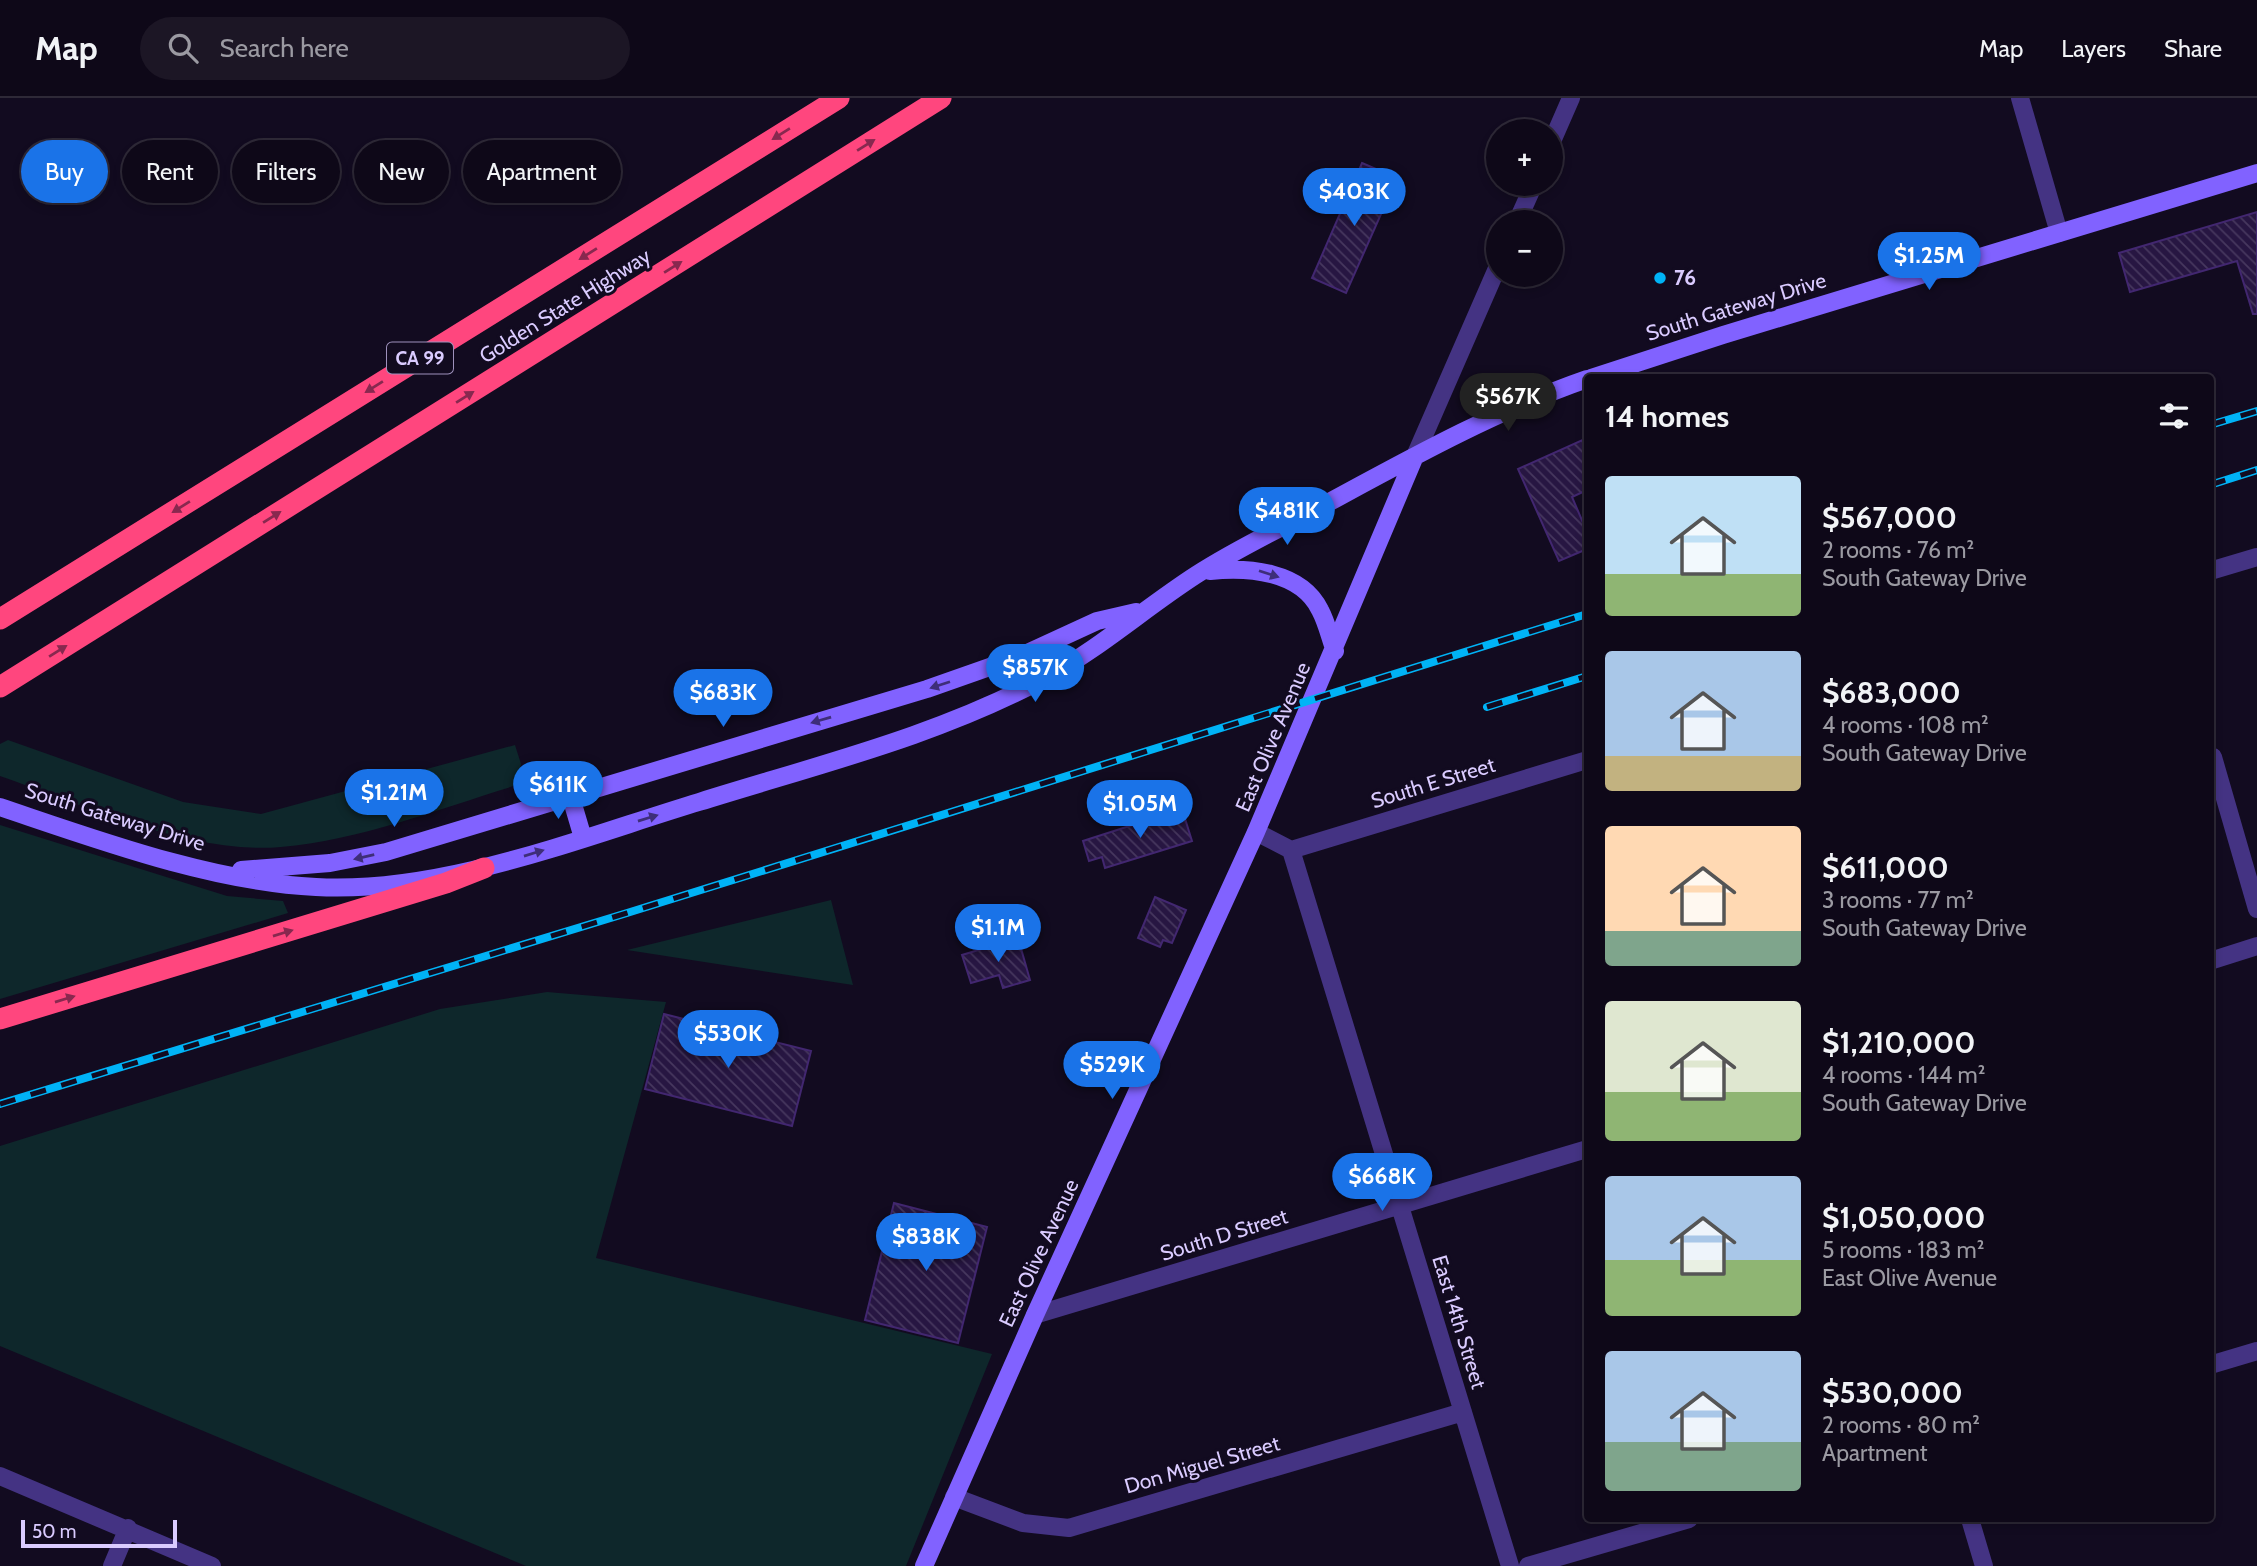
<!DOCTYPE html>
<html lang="en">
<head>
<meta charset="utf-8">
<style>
	body { margin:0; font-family:Cabin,sans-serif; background:#1c1625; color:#f1f3f6; height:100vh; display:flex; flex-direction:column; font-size:26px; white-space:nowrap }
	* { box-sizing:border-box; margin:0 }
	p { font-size:23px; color:#9b9aa2 }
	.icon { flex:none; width:38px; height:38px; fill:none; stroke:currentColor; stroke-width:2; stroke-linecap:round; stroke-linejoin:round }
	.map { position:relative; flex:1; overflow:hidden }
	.side { position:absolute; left:1584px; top:276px; width:630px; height:1148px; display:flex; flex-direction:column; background:#0e0818; border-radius:7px; box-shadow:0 4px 10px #0003,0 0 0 2px #2e2937 }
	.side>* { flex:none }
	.top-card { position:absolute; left:21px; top:42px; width:665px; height:63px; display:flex; gap:14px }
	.buttons { position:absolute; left:1486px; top:21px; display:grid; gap:14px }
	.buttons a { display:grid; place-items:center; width:77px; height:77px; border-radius:50%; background:#0e0818; box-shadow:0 4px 10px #0003,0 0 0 2px #2e2937; font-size:35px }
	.scale { position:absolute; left:21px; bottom:18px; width:156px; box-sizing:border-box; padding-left:7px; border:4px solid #dacbff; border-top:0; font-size:19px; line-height:24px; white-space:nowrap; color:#dacbff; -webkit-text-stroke:5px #120b20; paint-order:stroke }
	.price { position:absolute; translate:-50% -60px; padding:0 16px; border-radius:24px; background:#1a73e8; color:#fff; font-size:23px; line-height:46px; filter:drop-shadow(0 2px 4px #0008) }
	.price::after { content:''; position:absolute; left:50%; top:42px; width:21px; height:16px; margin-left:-10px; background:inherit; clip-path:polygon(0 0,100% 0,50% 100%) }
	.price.current { background:#222; color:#fff }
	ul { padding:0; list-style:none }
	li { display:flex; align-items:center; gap:21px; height:175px; padding:0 21px }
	li span { display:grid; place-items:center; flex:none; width:196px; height:140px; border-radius:7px; color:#555 }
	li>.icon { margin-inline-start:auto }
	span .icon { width:84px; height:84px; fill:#fffc; stroke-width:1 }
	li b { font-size:30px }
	h2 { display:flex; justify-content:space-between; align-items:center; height:84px; padding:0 21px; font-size:30px }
	.pill { padding:0 24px; border-radius:32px; background:#0e0818; box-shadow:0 4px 10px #0003,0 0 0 2px #2e2937; font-size:24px; line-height:63px }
	.pill.current { background:#1a73e8; color:#fff }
	header { display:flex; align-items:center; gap:42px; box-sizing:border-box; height:98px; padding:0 35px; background:#0e0818; border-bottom:2px solid #2e2937 }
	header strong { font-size:33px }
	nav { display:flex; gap:38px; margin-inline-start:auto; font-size:24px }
	.search { width:490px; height:63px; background:#1c1625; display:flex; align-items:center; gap:18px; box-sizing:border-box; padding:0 24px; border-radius:38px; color:#9b9aa2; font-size:26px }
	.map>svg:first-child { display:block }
	.green { fill:#0e272b }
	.building { fill:url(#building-back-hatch); stroke:#422770; stroke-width:2 }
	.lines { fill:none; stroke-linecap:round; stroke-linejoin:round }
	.street { stroke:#443383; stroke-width:18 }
	.secondary { stroke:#8162ff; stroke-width:18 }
	.highway { stroke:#ff467e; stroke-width:21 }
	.rail-casing { stroke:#00b3f6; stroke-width:8 }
	.rail { stroke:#120b20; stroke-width:5; stroke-dasharray:16; stroke-linecap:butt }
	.oneway { fill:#88284f }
	.oneway2 { fill:#3e2e79 }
	.poi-dot { fill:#00b3f6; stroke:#120b20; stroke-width:2.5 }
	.labels { text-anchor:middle; stroke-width:6; stroke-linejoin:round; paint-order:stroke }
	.shield { fill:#120b20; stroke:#9e91bc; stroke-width:2 }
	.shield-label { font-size:19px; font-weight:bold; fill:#dacbff }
	.poi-label { font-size:21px; font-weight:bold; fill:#dacbff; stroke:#120b20; text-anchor:start }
	.street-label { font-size:21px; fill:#dacbff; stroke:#120b20 }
</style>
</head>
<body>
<header>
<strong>Map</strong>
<div class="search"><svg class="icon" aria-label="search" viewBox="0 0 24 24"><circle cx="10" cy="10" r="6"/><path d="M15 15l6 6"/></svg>Search here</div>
<nav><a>Map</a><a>Layers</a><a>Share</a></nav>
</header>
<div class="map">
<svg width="2257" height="1468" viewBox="0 0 2257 1468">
	<defs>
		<pattern id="building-back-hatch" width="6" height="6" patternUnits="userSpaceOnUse" patternTransform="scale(1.75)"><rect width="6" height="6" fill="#271642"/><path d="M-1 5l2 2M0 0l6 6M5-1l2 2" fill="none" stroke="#46375e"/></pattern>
	</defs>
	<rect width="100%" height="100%" fill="#120b20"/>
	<path class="green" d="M8 642 183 704 261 716 515 647 521 666 517 687C441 710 361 742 281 749 193 757 82 707 0 678V646Z
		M0 727 227 798 283 803 288 815 0 901Z
		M831 802 853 887 627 852Z
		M547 894 666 904 596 1160 992 1256 906 1468H526L0 1248V1048L440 911Z"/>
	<path class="building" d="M1362 65 1397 80 1346 195 1312 180Z
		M2257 114V216H2253L2237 163 2130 194 2119 155Z
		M1587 340V392L1572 399 1587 434V451L1559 463 1518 371Z
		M1182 711 1192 743 1105 770 1102 759 1089 763 1083 743Z
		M1155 799 1186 812 1172 845 1163 842 1160 849 1138 840Z
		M1018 840 1030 882 1003 890 999 877 971 885 962 857Z
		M664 916 811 953 792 1028 645 991Z
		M894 1105 987 1129 958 1245 865 1222Z"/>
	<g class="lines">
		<path class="street" d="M2020 0 2059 135
			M1550 48 1571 0
			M1517 124 1534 86
			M1415 358 1498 168
			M2210 473 2257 459
			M2213 659 2257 811
			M1256 734 1291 752
			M1291 752 1510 1468
			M1291 752 1587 662
			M2210 863 2257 848
			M1035 1217 1587 1051
			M2210 1267 2257 1253
			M0 1378 212 1468
			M954 1399 1023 1425 1069 1430 1463 1314
			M1970 1421 1984 1468
			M112 1468 128 1430
			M1528 1468 1689 1421"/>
		<path class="secondary" d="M1591 280 1723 237 2257 75
			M1210 473C1248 469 1301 473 1320 512 1327 525 1330 540 1335 553
			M570 696 583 740
			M0 709C98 742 212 784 316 789 442 796 580 740 699 704 817 667 938 638 1047 579 1100 550 1145 510 1196 477 1236 451 1281 430 1324 407 1409 361 1495 313 1587 281
			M241 772 330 765 386 754 927 591 1021 558 1097 523 1136 514
			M924 1468 1035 1217 1256 734 1415 358"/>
		<path class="highway" d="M0 521 839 0
			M0 589 941 0
			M0 921 446 785 484 770"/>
		<defs>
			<path id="rail" d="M2210 327 2257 313
				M2210 387 2257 372
				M1487 609 1587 578
				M0 1006 627 815 1587 516"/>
		</defs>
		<use href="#rail" class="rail-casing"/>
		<use href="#rail" class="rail"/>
	</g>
	<defs><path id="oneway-solid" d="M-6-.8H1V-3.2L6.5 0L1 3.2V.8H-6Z" transform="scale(1.75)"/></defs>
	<g class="oneway">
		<use href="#oneway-solid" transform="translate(781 36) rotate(148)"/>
		<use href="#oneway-solid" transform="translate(866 47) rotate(-32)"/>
		<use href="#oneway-solid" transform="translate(588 156) rotate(148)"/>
		<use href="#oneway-solid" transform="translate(673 169) rotate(-32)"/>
		<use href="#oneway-solid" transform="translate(374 289) rotate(148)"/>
		<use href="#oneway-solid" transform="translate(465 299) rotate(-32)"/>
		<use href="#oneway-solid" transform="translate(181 409) rotate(148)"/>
		<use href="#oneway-solid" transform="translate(272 419) rotate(-32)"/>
		<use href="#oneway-solid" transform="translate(58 553) rotate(-32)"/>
		<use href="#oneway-solid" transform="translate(283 835) rotate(-17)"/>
		<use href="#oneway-solid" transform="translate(65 901) rotate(-17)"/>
	</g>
	<g class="oneway2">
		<use href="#oneway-solid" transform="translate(1269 476) rotate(18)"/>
		<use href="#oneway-solid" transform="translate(940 587) rotate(162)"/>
		<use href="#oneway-solid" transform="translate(821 622) rotate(164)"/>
		<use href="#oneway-solid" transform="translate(648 720) rotate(-17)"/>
		<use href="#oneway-solid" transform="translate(534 755) rotate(-17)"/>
		<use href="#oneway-solid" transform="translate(364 759) rotate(167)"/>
	</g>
	<circle class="poi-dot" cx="1660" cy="180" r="7"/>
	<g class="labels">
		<rect class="shield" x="387" y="244.5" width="66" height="31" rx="5"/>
		<g class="shield-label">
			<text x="420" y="267">CA 99</text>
		</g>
		<g class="poi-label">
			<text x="1674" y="187">76</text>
		</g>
		<g class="street-label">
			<text transform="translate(565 208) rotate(-32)" y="7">Golden State Highway</text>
			<text transform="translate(1736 209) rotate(-17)" y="7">South Gateway Drive</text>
			<text transform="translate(1273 639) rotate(-67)" y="7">East Olive Avenue</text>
			<text transform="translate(1433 685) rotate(-17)" y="7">South E Street</text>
			<text transform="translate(115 719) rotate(17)" y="7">South Gateway Drive</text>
			<text transform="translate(1224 1137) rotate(-17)" y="7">South D Street</text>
			<text transform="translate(1039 1155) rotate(-65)" y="7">East Olive Avenue</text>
			<text transform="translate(1459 1224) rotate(73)" y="7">East 14th Street</text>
			<text transform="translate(1202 1367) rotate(-16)" y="7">Don Miguel Street</text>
		</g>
	</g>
</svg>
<div class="buttons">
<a>+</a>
<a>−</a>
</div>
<div class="scale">50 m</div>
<b class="price" style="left:1354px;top:130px">$403K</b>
<b class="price" style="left:1929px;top:194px">$1.25M</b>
<b class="price current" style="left:1508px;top:335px">$567K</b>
<b class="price" style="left:1287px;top:449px">$481K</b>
<b class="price" style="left:1035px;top:606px">$857K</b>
<b class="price" style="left:723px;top:631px">$683K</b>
<b class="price" style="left:558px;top:723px">$611K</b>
<b class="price" style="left:394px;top:731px">$1.21M</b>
<b class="price" style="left:1140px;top:742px">$1.05M</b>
<b class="price" style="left:998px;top:866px">$1.1M</b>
<b class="price" style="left:728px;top:972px">$530K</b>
<b class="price" style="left:1112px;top:1003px">$529K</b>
<b class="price" style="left:1382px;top:1115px">$668K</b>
<b class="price" style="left:926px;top:1175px">$838K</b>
<div class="top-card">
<a class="pill current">Buy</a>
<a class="pill">Rent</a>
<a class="pill">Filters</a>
<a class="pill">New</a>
<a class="pill">Apartment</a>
</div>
<section class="side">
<h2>14 homes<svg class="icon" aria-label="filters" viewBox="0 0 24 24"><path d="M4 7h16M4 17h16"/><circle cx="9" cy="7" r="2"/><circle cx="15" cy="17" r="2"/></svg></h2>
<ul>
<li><span style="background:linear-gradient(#bfe0f5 70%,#8fb573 0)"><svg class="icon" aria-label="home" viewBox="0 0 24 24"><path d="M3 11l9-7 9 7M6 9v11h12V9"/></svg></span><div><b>$567,000</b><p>2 rooms · 76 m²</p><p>South Gateway Drive</p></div></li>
<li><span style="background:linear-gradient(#a9c7e8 75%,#c2b280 0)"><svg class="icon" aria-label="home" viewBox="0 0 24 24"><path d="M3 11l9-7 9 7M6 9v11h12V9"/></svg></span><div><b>$683,000</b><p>4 rooms · 108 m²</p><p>South Gateway Drive</p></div></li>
<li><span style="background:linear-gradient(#ffd9b3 75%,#7fa58c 0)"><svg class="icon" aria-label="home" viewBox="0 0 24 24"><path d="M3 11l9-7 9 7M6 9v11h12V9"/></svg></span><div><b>$611,000</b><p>3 rooms · 77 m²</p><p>South Gateway Drive</p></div></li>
<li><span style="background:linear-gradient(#dfe7d0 65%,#8fb573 0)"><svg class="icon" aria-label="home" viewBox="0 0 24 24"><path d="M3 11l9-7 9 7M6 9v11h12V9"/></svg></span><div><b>$1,210,000</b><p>4 rooms · 144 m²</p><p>South Gateway Drive</p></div></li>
<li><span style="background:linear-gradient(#a9c7e8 60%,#8fb573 0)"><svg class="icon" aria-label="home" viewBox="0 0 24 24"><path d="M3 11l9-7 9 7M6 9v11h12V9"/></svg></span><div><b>$1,050,000</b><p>5 rooms · 183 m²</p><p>East Olive Avenue</p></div></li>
<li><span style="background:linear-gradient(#a9c7e8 65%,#7fa58c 0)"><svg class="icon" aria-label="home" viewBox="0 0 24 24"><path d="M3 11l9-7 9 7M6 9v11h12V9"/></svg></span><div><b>$530,000</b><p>2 rooms · 80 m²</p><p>Apartment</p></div></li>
</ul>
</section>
</div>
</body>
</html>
